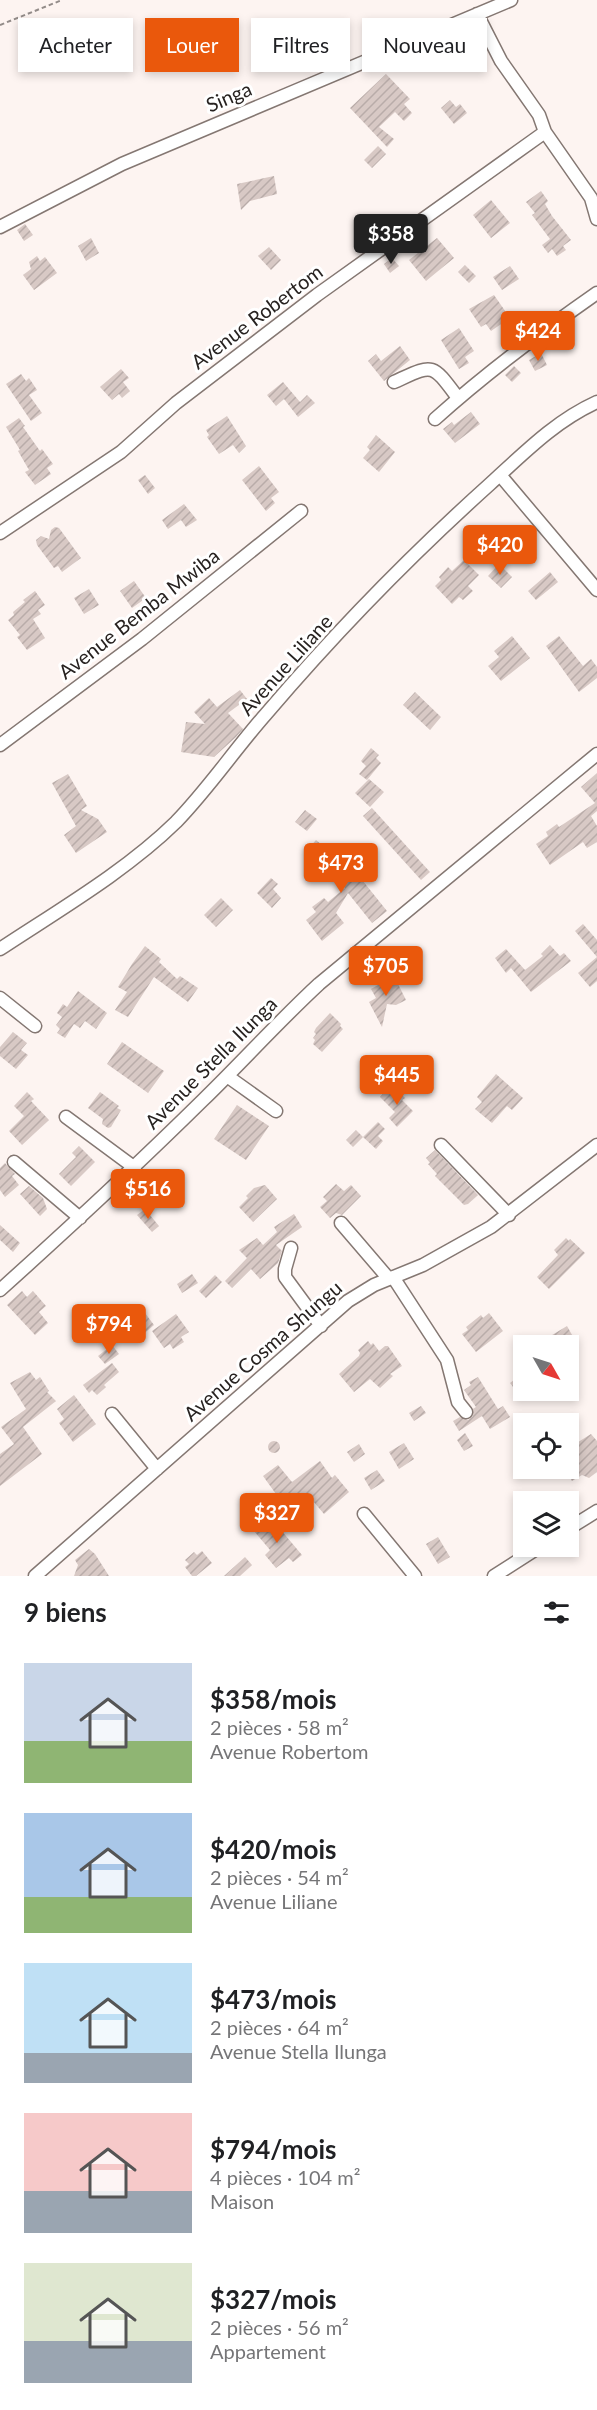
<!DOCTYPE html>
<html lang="fr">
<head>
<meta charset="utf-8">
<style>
	body { margin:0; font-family:Lato,sans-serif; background:#f6f6f6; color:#202124; height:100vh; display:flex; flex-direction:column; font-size:22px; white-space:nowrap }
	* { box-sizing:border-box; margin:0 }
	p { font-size:20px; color:#757577 }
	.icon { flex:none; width:33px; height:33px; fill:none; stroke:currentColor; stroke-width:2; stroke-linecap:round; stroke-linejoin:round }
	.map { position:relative; height:1576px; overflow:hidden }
	.panel { display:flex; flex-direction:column; background:#fff; flex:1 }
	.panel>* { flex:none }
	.top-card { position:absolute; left:18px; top:18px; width:561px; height:54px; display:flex; gap:12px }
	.needle { width:39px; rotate:129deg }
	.controls { position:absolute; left:513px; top:1335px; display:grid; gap:12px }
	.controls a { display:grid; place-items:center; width:66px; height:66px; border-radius:0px; background:#fff; box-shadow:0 3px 9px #0003; font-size:30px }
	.price { position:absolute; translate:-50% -51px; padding:0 14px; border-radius:6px; background:#ea580c; color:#fff; font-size:20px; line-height:39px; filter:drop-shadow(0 2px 3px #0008) }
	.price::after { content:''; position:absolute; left:50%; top:36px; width:18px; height:14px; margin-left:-9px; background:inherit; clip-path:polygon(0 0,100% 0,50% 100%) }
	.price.on { background:#222; color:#fff }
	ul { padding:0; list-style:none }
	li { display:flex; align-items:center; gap:18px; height:150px; padding:0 24px }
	li span { display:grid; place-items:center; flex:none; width:168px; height:120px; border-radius:0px; color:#555 }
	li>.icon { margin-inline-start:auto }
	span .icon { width:72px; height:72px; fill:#fffc; stroke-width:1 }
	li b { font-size:26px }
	h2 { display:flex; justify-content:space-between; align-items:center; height:72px; padding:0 24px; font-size:26px }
	.tag { padding:0 21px; border-radius:0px; background:#fff; box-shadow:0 3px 9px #0003; font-size:21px; line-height:54px }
	.tag.on { background:#ea580c; color:#fff }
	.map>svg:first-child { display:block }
	.building { fill:url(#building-hatch) }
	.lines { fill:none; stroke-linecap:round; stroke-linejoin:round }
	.minor-casing { stroke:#847772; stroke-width:15 }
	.path { stroke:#938c89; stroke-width:2; stroke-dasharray:4.5 3; stroke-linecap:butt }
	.minor { stroke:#fff; stroke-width:12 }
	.labels { text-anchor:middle; stroke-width:6; stroke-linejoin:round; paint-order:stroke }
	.street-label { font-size:20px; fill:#272220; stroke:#fff }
</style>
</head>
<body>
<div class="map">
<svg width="597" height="1576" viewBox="0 0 597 1576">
	<defs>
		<pattern id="building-hatch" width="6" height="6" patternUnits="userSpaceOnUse" patternTransform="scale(1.5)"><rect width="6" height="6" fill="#d8c9c5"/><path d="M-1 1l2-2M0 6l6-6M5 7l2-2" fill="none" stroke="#b9aca9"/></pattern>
	</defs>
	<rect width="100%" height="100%" fill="#fdf4f1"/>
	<path class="building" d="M386 74 410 99 404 104 412 113 404 121 395 112 379 127 394 139 387 147 350 108Z
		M450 100 456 107 460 104 467 113 454 124 441 108Z
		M378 146 386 154 372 168 364 160Z
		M274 176 277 194 250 201 241 210 237 184Z
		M541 191 548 201 545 204 552 216 571 240 563 246 566 250 557 256 552 249 548 253 542 245 550 239 532 215 535 213 526 202Z
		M491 200 510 223 491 238 473 215Z
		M25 224 33 235 24 241 17 230Z
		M91 238 99 253 86 261 78 246Z
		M437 238 454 258 426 281 409 260Z
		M269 247 281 260 271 270 258 256Z
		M37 256 40 261 45 257 57 273 34 290 23 275 31 269 29 262Z
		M392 258 399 266 390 273 384 264Z
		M465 265 476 276 469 283 458 272Z
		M510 266 519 279 502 290 493 277Z
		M494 295 510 318 491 331 486 324 481 327 469 309Z
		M459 328 474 351 465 357 469 363 459 369 441 340Z
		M400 346 410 360 384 381 368 361 376 354 381 361Z
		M541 353 547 365 535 371 529 360Z
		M514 366 521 373 512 382 505 375Z
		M121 369 129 378 123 382 130 391 122 398 119 394 112 400 100 387Z
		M21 374 26 381 29 378 37 390 29 395 42 413 31 421 6 384Z
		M283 382 300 402 307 395 315 403 298 417 284 399 276 406 267 395Z
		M471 412 480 424 455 443 443 429 452 422 454 425Z
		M227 416 246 446 239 453 233 445 219 454 207 437 209 435 206 430Z
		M19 418 25 426 23 427 40 451 42 449 53 464 47 468 51 474 35 485 25 472 29 470 18 451 20 450 6 427Z
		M376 435 395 452 379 472 363 458 370 450 367 447Z
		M259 466 279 492 271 498 275 503 266 511 242 480Z
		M145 475 155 488 148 494 138 480Z
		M184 504 197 520 186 527 181 520 168 529 162 520Z
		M55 527 59 528 81 558 62 572 58 566 54 568 37 545 36 540 41 536 49 539 51 530Z
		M464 560 479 575 468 586 473 591 463 600 459 597 452 604 435 586 441 580 439 577 448 567 452 571Z
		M499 564 512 577 501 588 488 576Z
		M550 572 558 582 536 600 528 591Z
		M134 581 146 598 132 608 120 591Z
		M89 589 99 605 84 614 74 598Z
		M35 591 45 605 38 610 41 614 33 619 45 638 27 650 17 637 20 635 8 620 14 615 13 612 25 602 23 600Z
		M512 636 530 658 501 681 488 666 499 657 494 651Z
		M559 636 583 666 591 659 597 667V678L579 692 546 646Z
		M240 690 247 699 228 713 243 729 236 737 214 757 181 752 186 722 205 724 194 712 209 698 217 707Z
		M415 692 441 717 430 730 403 705Z
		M371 748 379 755 376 758 381 763 367 780 359 774 366 766 361 761Z
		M597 773V811L591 816 597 826V842L587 848 583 842 550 865 536 844 548 836 546 832 557 824 559 827 595 803 581 787Z
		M68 774 87 806 81 810 98 819 107 832 76 853 64 835 76 826 52 783Z
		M369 779 384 792 370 807 355 793Z
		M372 808 430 872 421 880 363 816Z
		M305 810 317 819 307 831 295 822Z
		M316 840 328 850 334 845 387 911 372 923 348 893 336 913 344 923 322 941 306 920 316 912 312 907 324 898 328 902 345 888 309 848Z
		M271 878 278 884 273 889 281 898 272 908 257 893Z
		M221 898 233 910 216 927 204 915Z
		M583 924 597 940V981L590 987 578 973 597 957 575 931Z
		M550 945 560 956 564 953 571 961 531 992 511 968 506 973 495 958 506 949 525 970 543 956 541 954Z
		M145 946 161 959 159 962 177 979 180 976 198 988 188 1002 154 977 128 1017 115 1010 127 992 118 987 132 964Z
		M394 976 406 1000 396 1005 387 1004 382 1027 369 1002 376 998 371 989Z
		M78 991 107 1013 96 1029 85 1021 80 1028 74 1024 65 1038 57 1033 60 1029 56 1025 62 1017 57 1013 63 1004 67 1007Z
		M330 1013 341 1024 340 1026 343 1029 322 1052 313 1044 315 1040 313 1038 316 1034 314 1032 316 1028Z
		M13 1032 27 1043 21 1050 28 1055 16 1069 0 1056V1047Z
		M122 1042 164 1071 148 1093 107 1064Z
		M496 1074 523 1098 512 1110 507 1106 492 1123 475 1109 482 1102 477 1097Z
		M388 1088 391 1093 396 1089 405 1098 402 1100 413 1111 397 1127 389 1118 395 1112 380 1097Z
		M27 1092 34 1099 31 1101 49 1120 22 1145 9 1131 24 1116 14 1106Z
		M100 1092 119 1106 117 1108 121 1110 111 1127 108 1128 102 1124 103 1119 88 1108Z
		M237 1105 269 1126 246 1160 214 1139Z
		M378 1122 385 1129 378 1136 383 1141 376 1149 363 1137Z
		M356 1130 363 1137 353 1147 346 1140Z
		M79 1146 95 1162 71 1186 59 1174 76 1157 72 1153Z
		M435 1150 478 1195 468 1204 464 1205 435 1176 437 1174 428 1164 430 1163 426 1158Z
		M5 1163 15 1174 12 1176 19 1185 5 1197 0 1190V1168Z
		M336 1184 344 1191 351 1185 361 1196 342 1215 336 1213 330 1218 320 1207 327 1201 323 1197Z
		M265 1185 277 1199 253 1222 239 1207 248 1198 246 1196 254 1188Z
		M29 1186 43 1198 47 1209 40 1216 20 1194Z
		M145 1209 159 1226 152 1232 137 1215Z
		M294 1214 302 1227 276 1245 282 1251 278 1263 260 1279 251 1269 232 1288 225 1281 247 1258 239 1250 257 1238 263 1245 277 1232 274 1227Z
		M0 1225 20 1243 13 1252 0 1240Z
		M566 1238 569 1241 570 1239 585 1253 549 1289 537 1277 558 1255 554 1250Z
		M192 1274 198 1283 182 1293 177 1284Z
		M215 1275 222 1282 206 1298 199 1291Z
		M22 1291 27 1297 33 1291 46 1306 39 1312 48 1323 35 1335 7 1305Z
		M145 1313 154 1325 133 1343 123 1331Z
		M489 1313 503 1331 476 1352 462 1334 468 1330 466 1327 481 1315 483 1318Z
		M176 1314 189 1332 181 1337 184 1342 173 1349 170 1344 164 1348 152 1331Z
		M567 1326 576 1342 570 1346H534Z
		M368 1341 371 1345 373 1343 379 1351 385 1346H388L402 1366 390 1374 393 1376 380 1388 370 1379 354 1392 339 1374 359 1356 360 1353 358 1350Z
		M112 1345 119 1354 105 1364 98 1356Z
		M112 1363 119 1372 104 1385 106 1387 97 1395 92 1390 89 1393 83 1385Z
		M30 1372 36 1380 40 1377 49 1391 47 1392 56 1401 23 1427 42 1454 0 1486V1454L14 1444 1 1427 26 1409 10 1383Z
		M524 1372V1387L517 1392 510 1383Z
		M478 1377 498 1409 503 1406 510 1417 490 1429 482 1416 459 1431 453 1421 460 1417 468 1420 473 1416V1409L476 1407 464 1390 471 1385 469 1382Z
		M74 1395 96 1424 73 1442 59 1423 64 1419 57 1409Z
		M421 1406 426 1413 414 1421 409 1413Z
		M465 1433 473 1446 464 1451 457 1440Z
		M591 1434 597 1441V1472L589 1478 582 1475 572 1481 564 1468H568V1455L575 1451V1444Z
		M268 1447a6 6 0 1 1 12 0a6 6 0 1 1-12 0Z
		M404 1443 414 1459 399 1469 389 1452Z
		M359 1444 365 1454 354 1462 347 1452Z
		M320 1461 332 1478 335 1475 349 1492 324 1514 313 1501 302 1511 290 1498 276 1509 269 1500 276 1494 263 1476 278 1465 292 1482Z
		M377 1470 385 1481 371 1490 364 1478Z
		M270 1517 302 1555 293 1562 289 1558 276 1568 265 1555 270 1550 254 1531Z
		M438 1537 450 1557 438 1564 426 1544Z
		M89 1549 95 1554 109 1576H74L78 1565 75 1560Z
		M202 1551 212 1563 196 1576H192L185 1567 189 1564 185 1560 194 1552 197 1555Z
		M245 1557 252 1565 240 1576H224Z"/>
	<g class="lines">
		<defs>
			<path id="minor" d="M545 132 591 198 597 219
				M0 227 122 164 511 0
				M394 382C434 364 431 362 458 398
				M435 419C485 374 541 332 597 293
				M500 475 597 590
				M0 533 121 452 176 403 317 295 545 132 539 115 501 61 477 14
				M0 745 142 639 301 511
				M0 949C59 910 126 871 176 822 209 788 235 749 266 714 335 633 411 555 490 484 524 453 555 421 597 402
				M0 998 35 1026
				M227 1076 276 1111
				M66 1117 135 1168
				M441 1145 509 1215
				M14 1162 80 1218
				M341 1223 389 1279
				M291 1248 285 1269V1277L321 1326
				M393 1277 447 1360 458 1402 466 1412
				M0 1290C69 1228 137 1165 203 1100 242 1062 279 1021 319 984L597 754
				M112 1414 157 1469
				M364 1514 415 1576
				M568 1529 597 1511
				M35 1576 348 1301 374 1285 423 1265 491 1227 597 1145
				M494 1576 541 1546"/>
		</defs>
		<use href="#minor" class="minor-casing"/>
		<path class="path" d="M0 25 62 0"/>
		<use href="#minor" class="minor"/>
	</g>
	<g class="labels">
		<g class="street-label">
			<text transform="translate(229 97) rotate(-23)" y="7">Singa</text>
			<text transform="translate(257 317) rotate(-37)" y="7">Avenue Robertom</text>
			<text transform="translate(139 614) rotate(-38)" y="7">Avenue Bemba Mwiba</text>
			<text transform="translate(286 665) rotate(-48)" y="7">Avenue Liliane</text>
			<text transform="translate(211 1063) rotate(-45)" y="7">Avenue Stella Ilunga</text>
			<text transform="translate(263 1351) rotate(-41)" y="7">Avenue Cosma Shungu</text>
		</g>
	</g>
</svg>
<div class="controls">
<a><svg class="needle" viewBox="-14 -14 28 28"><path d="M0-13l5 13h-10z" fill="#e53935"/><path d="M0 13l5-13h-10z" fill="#757577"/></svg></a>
<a><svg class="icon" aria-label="locate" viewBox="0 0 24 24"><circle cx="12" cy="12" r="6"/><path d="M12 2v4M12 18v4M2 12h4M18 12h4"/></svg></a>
<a><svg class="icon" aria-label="layers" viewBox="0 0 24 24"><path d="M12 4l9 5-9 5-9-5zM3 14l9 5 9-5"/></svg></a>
</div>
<b class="price on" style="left:391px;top:265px">$358</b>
<b class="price" style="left:538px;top:362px">$424</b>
<b class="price" style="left:500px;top:576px">$420</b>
<b class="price" style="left:341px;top:894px">$473</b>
<b class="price" style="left:386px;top:997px">$705</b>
<b class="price" style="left:397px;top:1106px">$445</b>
<b class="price" style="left:148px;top:1220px">$516</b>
<b class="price" style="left:109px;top:1355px">$794</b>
<b class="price" style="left:277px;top:1544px">$327</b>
<div class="top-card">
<a class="tag">Acheter</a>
<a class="tag on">Louer</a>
<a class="tag">Filtres</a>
<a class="tag">Nouveau</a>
</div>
</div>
<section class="panel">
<h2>9 biens<svg class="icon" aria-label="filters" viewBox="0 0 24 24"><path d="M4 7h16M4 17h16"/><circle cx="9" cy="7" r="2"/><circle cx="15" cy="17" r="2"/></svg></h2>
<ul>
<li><span style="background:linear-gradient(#c9d6e8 65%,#8fb573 0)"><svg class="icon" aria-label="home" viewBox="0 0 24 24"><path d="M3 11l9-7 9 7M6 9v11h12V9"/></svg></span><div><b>$358/mois</b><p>2 pièces · 58 m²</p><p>Avenue Robertom</p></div></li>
<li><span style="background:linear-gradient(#a9c7e8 70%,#8fb573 0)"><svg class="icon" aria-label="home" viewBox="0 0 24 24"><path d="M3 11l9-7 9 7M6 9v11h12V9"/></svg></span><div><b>$420/mois</b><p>2 pièces · 54 m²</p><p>Avenue Liliane</p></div></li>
<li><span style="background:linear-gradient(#bfe0f5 75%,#9aa5b1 0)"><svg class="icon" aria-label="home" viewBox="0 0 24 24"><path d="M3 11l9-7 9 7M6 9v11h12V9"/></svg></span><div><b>$473/mois</b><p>2 pièces · 64 m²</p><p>Avenue Stella Ilunga</p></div></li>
<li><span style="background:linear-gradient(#f6c9c9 65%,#9aa5b1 0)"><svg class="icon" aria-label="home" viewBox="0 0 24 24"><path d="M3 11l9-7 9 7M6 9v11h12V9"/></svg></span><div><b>$794/mois</b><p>4 pièces · 104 m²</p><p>Maison</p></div></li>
<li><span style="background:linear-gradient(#dfe7d0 65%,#9aa5b1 0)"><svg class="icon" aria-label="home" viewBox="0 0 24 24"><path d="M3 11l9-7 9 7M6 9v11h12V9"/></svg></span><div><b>$327/mois</b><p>2 pièces · 56 m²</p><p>Appartement</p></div></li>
</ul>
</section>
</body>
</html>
